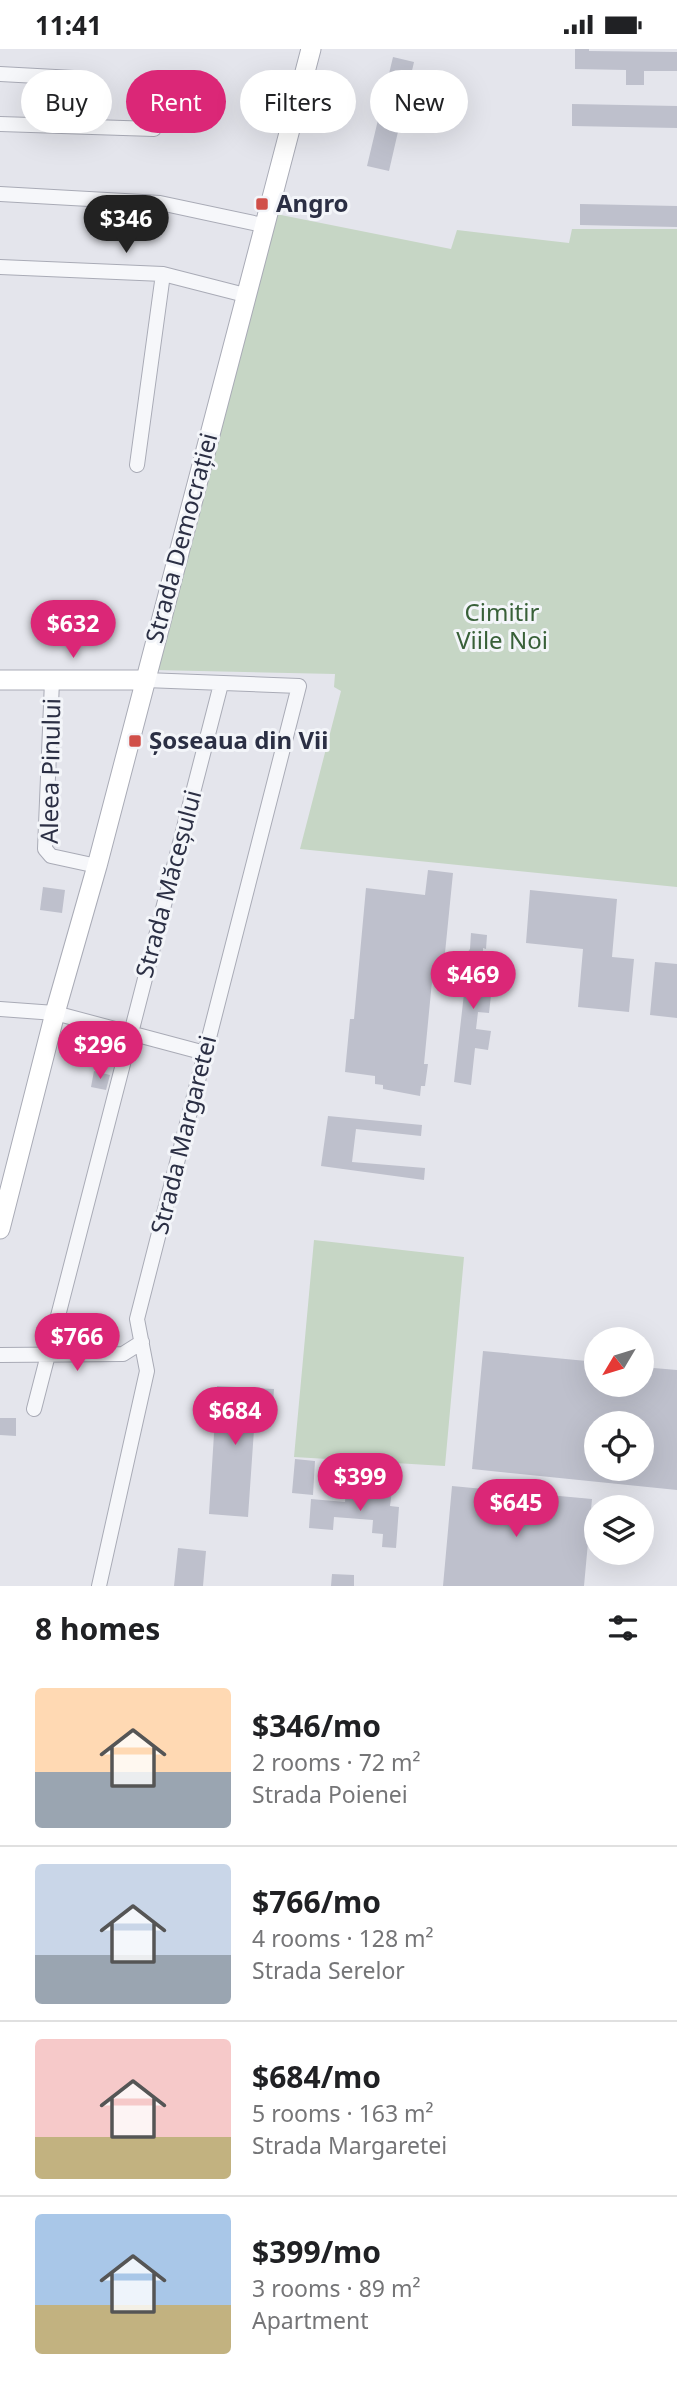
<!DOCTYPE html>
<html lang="en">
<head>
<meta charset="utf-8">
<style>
	body { margin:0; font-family:"Noto Sans",sans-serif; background:#f6f6f6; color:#202124; height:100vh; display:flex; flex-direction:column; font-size:26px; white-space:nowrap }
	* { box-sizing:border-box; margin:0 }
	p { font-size:23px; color:#757577 }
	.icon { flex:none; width:38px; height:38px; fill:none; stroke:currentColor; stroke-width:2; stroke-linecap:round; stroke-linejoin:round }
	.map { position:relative; height:1537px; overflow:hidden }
	.details { display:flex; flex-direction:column; background:#fff; flex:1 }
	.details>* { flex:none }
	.guide { position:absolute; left:21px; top:21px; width:635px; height:63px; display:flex; gap:14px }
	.needle { width:46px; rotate:232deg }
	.buttons { position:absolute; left:584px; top:1278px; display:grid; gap:14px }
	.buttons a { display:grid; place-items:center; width:70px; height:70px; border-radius:50%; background:#fff; box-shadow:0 7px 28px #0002; font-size:35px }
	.price { position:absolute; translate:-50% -60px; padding:0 16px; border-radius:24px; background:#db2777; color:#fff; font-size:23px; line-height:46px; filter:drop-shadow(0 2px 4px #0008) }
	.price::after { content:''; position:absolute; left:50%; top:42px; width:21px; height:16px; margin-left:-10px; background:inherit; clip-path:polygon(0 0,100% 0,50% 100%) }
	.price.selected { background:#222; color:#fff }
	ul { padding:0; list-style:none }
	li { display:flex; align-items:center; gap:21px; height:175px; padding:0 35px }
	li+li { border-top:2px solid #e0e0e0 }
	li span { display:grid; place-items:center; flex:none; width:196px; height:140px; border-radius:7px; color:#555 }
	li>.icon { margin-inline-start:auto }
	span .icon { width:84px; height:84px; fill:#fffc; stroke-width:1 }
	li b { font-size:30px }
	h2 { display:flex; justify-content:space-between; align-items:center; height:84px; padding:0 35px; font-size:30px }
	.chip { padding:0 24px; border-radius:32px; background:#fff; box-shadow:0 7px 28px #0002; font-size:24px; line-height:63px }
	.chip.selected { background:#db2777; color:#fff }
	.status { display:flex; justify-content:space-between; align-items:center; height:49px; padding:0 35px; background:#fff; direction:ltr }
	.status svg { height:19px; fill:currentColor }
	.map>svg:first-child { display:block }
	.green { fill:#c6d6c5 }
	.building { fill:#bec0cc; fill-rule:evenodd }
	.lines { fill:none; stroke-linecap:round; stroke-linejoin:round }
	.street-casing { stroke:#a9abb6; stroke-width:16 }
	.secondary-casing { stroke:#a9abb6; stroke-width:21 }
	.street { stroke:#f6f7fa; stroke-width:14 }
	.secondary { stroke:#fff; stroke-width:19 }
	.poi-dot { fill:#d04f49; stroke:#f3f5f9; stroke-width:2.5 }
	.labels { text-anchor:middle; stroke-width:6; stroke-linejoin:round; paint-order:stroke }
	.poi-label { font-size:24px; font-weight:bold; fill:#2b2f44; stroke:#f3f5f9; text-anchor:start }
	.street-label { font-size:24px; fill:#2b2f44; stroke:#f3f5f9 }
	.park-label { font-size:24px; fill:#386038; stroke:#f3f5f9 }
</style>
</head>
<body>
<div class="status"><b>11:41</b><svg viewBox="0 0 49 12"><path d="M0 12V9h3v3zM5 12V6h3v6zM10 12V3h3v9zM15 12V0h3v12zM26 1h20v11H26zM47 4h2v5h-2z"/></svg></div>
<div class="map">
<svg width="677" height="1537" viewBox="0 0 677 1537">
	<rect width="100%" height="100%" fill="#e4e5ec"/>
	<path class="green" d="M276 165 451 200 457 181 569 194 572 180H677V838L300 800 341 642 334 638 335 625 154 621Z
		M314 1191 464 1208 445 1417 294 1408Z"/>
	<path class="building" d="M575 0H589V2L677 3V22H644V36H626V21L575 20Z
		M393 8 414 13 389 122 367 117Z
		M572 55 677 57V79L572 77Z
		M580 155 677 157V178L580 176Z
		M428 821 453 824 443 924 433 922 424 1015H428L425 1037H421L420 1047 383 1040V1036L375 1035V1027L345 1023 350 970H354L366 839 425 846Z
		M43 838 65 841 62 864 40 861Z
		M530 841 617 850 612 908 634 910 629 963 578 958 583 900 526 894Z
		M471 884 487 886 486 900 483 899V912L476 927 493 929 489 964 478 963 476 980 491 982 488 1001 475 999 471 1036 454 1033 467 918 463 909 470 900Z
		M655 913 677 915V969L650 966Z
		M94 1022 110 1026 106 1041 91 1038Z
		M328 1067 422 1076 421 1087 356 1080 352 1113 425 1119 424 1131 321 1117Z
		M483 1302 597 1313V1335H642V1318L677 1321V1441L472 1420ZM597 1372 642 1374V1419H597Z
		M217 1337 274 1340 272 1367 255 1366 248 1468 209 1465Z
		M0 1369H16V1387L0 1386Z
		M295 1410 315 1412 313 1446 292 1444Z
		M452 1437 592 1450 584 1537H443Z
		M362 1438 392 1441 390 1457 399 1458 396 1499 382 1498 383 1485 372 1484 373 1471 334 1468 333 1481 309 1479 311 1450 345 1453 346 1442 361 1443Z
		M178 1499 206 1502 203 1537H174Z
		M332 1525 354 1526V1537H331Z"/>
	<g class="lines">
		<defs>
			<path id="street" d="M0 25 74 29
				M0 75 154 80
				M0 145 160 154 263 176
				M0 218 163 225 245 246
				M137 416 163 225
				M52 632 45 800 51 807 97 817
				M0 960 55 964 205 1004
				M0 1306 123 1305 142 1293
				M34 1360 221 635
				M99 1537 147 1322 137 1270 299 637 145 631"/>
			<path id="secondary" d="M0 631H145
				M0 1180 55 964 97 817 311 0"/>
		</defs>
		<use href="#street" class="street-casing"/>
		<use href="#secondary" class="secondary-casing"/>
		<use href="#street" class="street"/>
		<use href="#secondary" class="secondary"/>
	</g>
	<g class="poi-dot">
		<rect x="255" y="148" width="14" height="14" rx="3.5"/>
		<rect x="128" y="685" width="14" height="14" rx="3.5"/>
	</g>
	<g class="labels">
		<g class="poi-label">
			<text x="276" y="163">Angro</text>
			<text x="149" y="700">Șoseaua din Vii</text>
		</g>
		<g class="street-label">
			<text transform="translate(182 489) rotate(-75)" y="8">Strada Democrației</text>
			<text transform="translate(51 722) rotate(-89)" y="8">Aleea Pinului</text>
			<text transform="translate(169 835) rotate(-75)" y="8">Strada Măceșului</text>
			<text transform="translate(184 1086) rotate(-76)" y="8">Strada Margaretei</text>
		</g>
		<g class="park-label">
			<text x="502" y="572">Cimitir<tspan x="502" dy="28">Viile Noi</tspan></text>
		</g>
	</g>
</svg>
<div class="buttons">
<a><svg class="needle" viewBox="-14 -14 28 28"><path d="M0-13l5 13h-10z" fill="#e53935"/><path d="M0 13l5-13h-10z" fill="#757577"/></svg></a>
<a><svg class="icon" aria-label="locate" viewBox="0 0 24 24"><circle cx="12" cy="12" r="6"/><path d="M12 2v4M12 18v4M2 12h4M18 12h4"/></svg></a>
<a><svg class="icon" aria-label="layers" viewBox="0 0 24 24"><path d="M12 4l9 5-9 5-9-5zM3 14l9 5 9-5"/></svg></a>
</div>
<b class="price selected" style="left:126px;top:206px">$346</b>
<b class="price" style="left:73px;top:611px">$632</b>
<b class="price" style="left:473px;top:962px">$469</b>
<b class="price" style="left:100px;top:1032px">$296</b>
<b class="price" style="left:77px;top:1324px">$766</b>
<b class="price" style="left:235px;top:1398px">$684</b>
<b class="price" style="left:360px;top:1464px">$399</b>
<b class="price" style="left:516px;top:1490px">$645</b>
<div class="guide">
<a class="chip">Buy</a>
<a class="chip selected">Rent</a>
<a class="chip">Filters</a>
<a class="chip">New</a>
</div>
</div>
<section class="details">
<h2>8 homes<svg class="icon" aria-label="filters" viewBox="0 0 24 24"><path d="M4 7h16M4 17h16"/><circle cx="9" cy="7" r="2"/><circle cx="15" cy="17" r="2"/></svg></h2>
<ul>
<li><span style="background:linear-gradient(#ffd9b3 60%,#9aa5b1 0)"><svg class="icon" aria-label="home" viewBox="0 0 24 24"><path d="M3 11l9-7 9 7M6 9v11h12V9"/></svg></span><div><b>$346/mo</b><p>2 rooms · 72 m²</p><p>Strada Poienei</p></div></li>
<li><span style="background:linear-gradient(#c9d6e8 65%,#9aa5b1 0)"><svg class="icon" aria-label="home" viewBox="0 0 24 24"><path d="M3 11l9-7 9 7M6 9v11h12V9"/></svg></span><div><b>$766/mo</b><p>4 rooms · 128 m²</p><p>Strada Serelor</p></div></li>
<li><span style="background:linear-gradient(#f6c9c9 70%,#c2b280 0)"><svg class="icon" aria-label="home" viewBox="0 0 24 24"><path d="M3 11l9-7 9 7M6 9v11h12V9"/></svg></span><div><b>$684/mo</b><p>5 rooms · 163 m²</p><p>Strada Margaretei</p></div></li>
<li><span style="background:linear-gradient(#a9c7e8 65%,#c2b280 0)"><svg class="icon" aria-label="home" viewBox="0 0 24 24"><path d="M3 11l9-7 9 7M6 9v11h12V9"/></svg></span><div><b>$399/mo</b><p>3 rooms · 89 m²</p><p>Apartment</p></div></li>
</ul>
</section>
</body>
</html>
